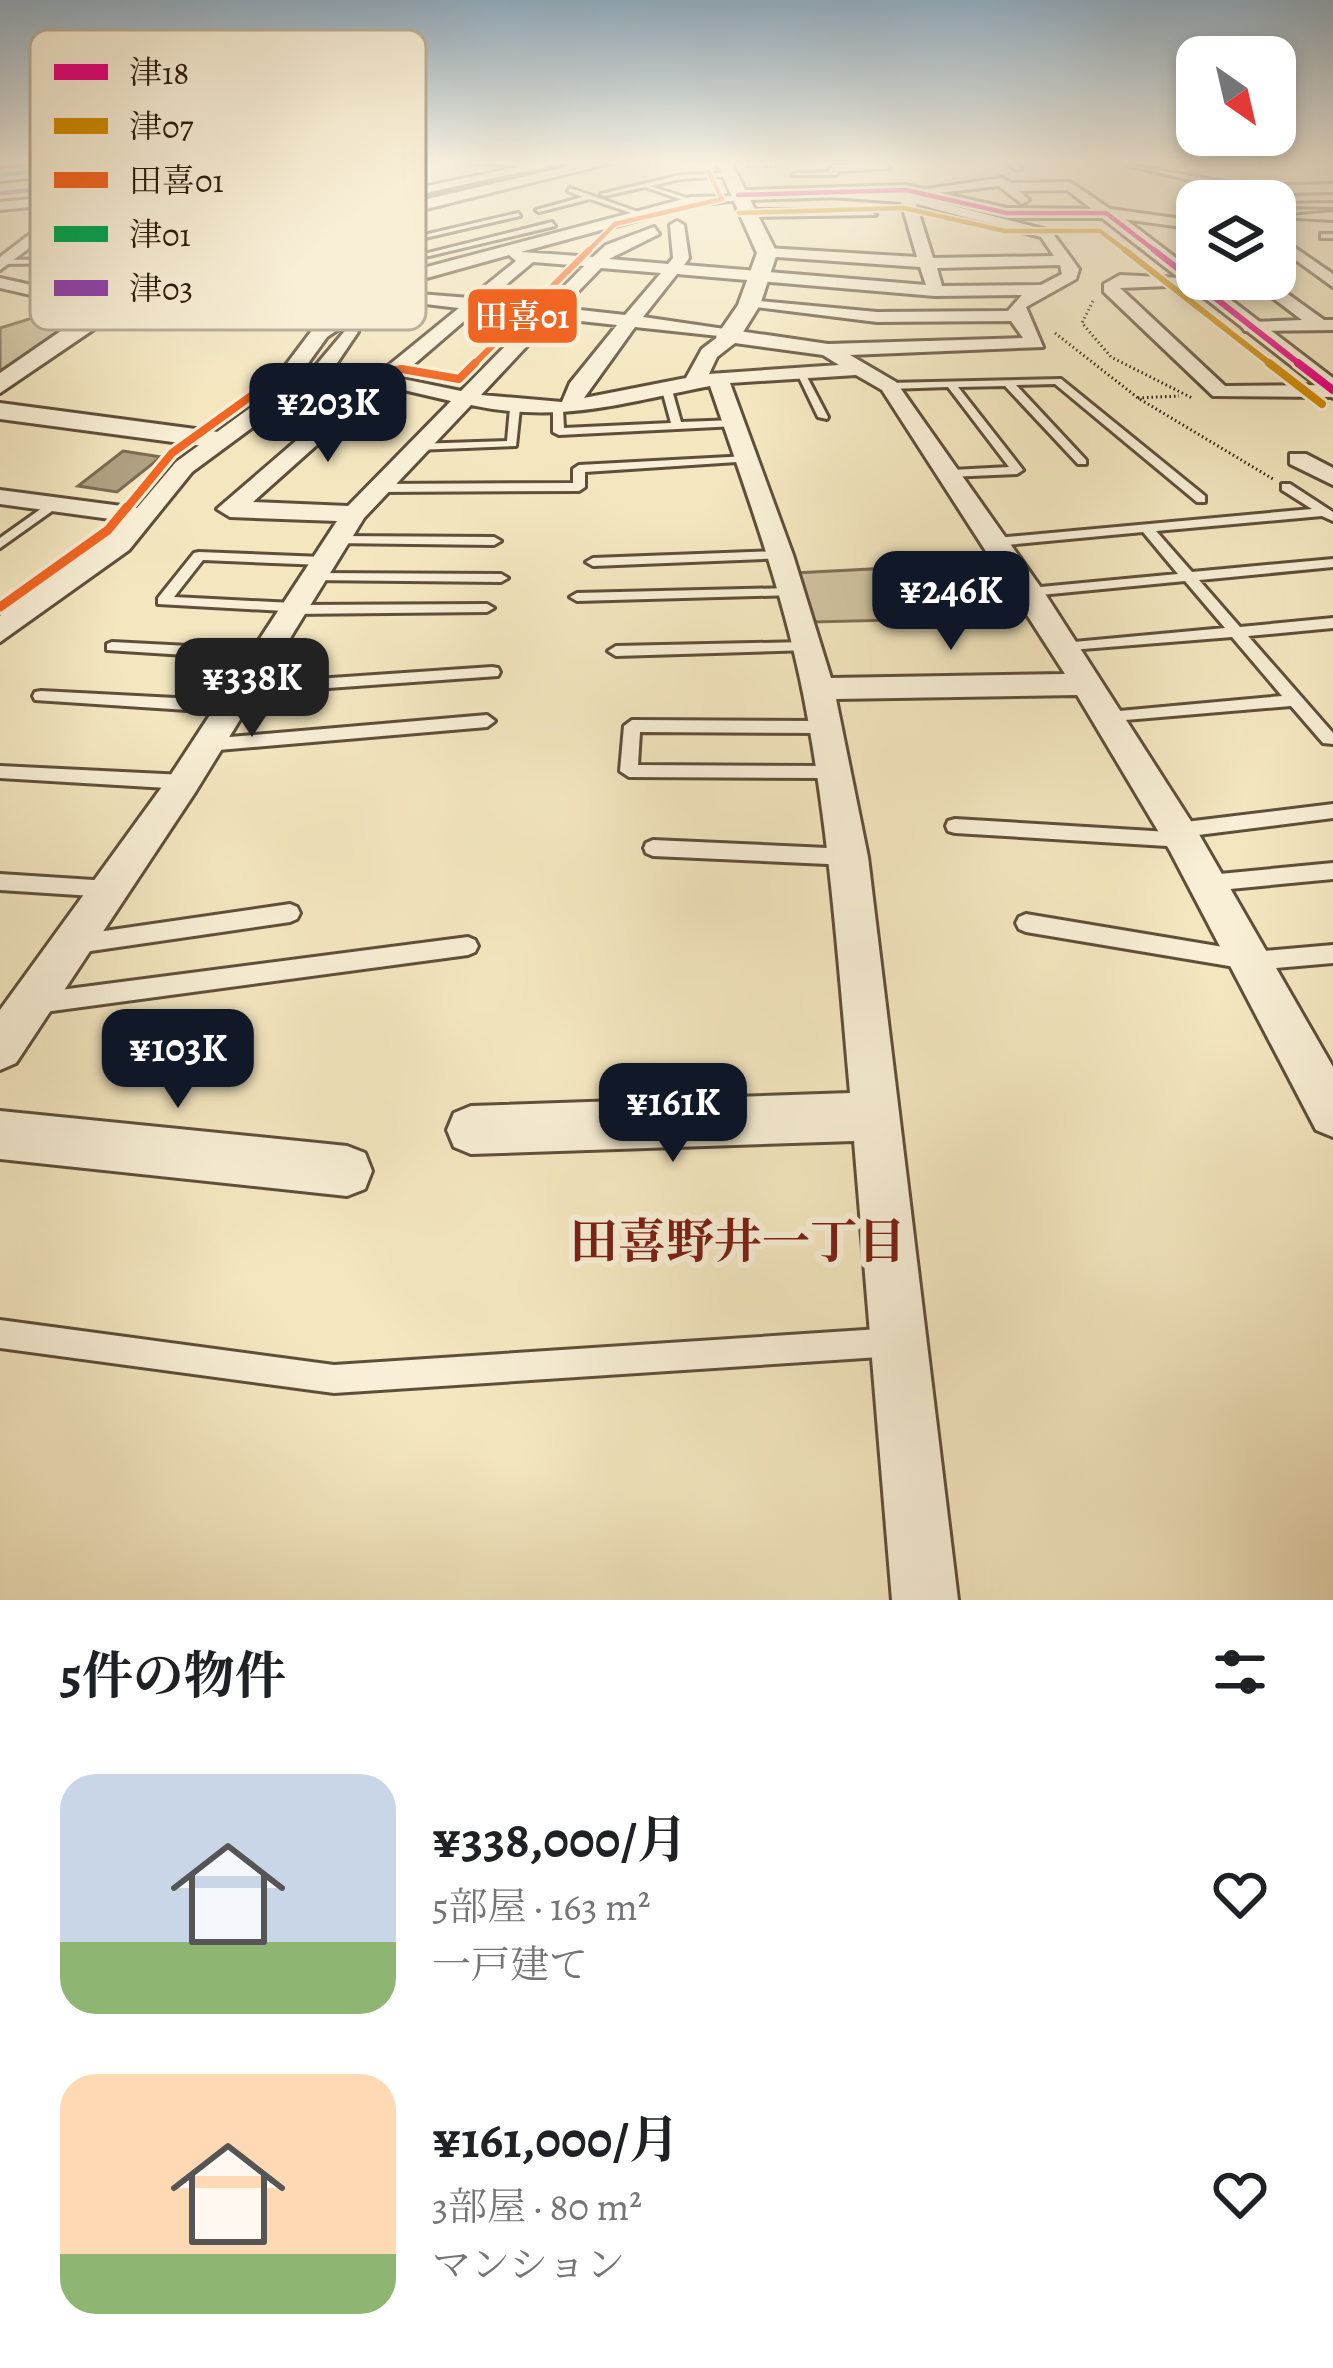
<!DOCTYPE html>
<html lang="ja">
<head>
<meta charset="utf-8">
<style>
	body { margin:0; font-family:Alegreya,"Noto Serif JP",serif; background:#f6f6f6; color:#202124; height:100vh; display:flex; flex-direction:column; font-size:45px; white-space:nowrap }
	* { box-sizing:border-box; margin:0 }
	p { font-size:39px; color:#757577 }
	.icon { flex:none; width:66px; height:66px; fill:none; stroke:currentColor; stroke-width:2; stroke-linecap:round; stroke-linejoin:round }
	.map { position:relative; height:1600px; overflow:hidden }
	.side { display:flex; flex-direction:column; background:#fff; flex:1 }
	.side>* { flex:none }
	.needle { width:78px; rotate:146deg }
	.fabs { position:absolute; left:1176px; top:36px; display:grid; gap:24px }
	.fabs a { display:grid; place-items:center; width:120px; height:120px; border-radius:24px; background:#fff; box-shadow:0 6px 18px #0003; font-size:60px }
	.price { position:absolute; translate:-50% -102px; padding:0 27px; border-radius:24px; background:#111827; color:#fff; font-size:39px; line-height:78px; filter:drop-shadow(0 3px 6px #0008) }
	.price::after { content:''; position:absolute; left:50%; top:72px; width:36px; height:27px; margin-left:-18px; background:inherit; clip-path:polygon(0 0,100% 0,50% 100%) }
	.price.selected { background:#222; color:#fff }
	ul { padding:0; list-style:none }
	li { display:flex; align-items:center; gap:36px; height:300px; padding:0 60px }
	li span { display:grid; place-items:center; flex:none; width:336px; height:240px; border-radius:36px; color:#555 }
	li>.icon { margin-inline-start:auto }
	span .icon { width:144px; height:144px; fill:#fffc; stroke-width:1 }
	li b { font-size:51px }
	h2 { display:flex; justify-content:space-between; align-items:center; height:144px; padding:0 60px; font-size:51px }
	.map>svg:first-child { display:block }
	.green { fill:#d2c4a2; stroke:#807058; stroke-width:3 }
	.water { fill:#b0a283; stroke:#7c6c54; stroke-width:3 }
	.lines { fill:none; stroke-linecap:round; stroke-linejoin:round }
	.service-casing { stroke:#5f4f3a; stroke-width:6 }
	.minor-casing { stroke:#5f4f3a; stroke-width:6 }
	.tertiary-casing { stroke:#5f4f3a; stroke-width:6 }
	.primary-casing { stroke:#2d1c0d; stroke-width:6 }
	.path { stroke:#2d1c0d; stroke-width:3; stroke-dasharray:1.5 3; stroke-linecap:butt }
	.service { fill:#f8efd6; fill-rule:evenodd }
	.minor { fill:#f8efd6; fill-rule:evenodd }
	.tertiary { fill:#f8efd6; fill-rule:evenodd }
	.primary { fill:#f4e7c0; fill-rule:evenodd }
	.bus-1-far2-casing { stroke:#f8efd6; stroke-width:8 }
	.bus-1-far1-casing { stroke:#f8efd6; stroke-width:10 }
	.bus-1-casing { stroke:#f8efd6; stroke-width:14 }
	.bus-2-far2-casing { stroke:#f8efd6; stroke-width:8 }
	.bus-2-far1-casing { stroke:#f8efd6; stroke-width:10 }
	.bus-2-casing { stroke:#f8efd6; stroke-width:14 }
	.bus-3-far3-casing { stroke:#f8efd6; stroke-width:8 }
	.bus-3-far2-casing { stroke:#f8efd6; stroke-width:10 }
	.bus-3-far1-casing { stroke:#f8efd6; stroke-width:14 }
	.bus-3-casing { stroke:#f8efd6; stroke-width:16 }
	.bus-4-casing { stroke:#f8efd6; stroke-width:8 }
	.bus-5-casing { stroke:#f8efd6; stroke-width:8 }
	.bus-1-far2 { stroke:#e5007d; stroke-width:4.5 }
	.bus-1-far1 { stroke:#e5007d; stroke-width:6 }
	.bus-1 { stroke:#e5007d; stroke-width:8 }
	.bus-2-far2 { stroke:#cf8a03; stroke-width:4.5 }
	.bus-2-far1 { stroke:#cf8a03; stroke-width:6 }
	.bus-2 { stroke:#cf8a03; stroke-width:8 }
	.bus-3-far3 { stroke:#f26522; stroke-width:4.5 }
	.bus-3-far2 { stroke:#f26522; stroke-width:6 }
	.bus-3-far1 { stroke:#f26522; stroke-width:8 }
	.bus-3 { stroke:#f26522; stroke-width:9 }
	.bus-4 { stroke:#00a651; stroke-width:4.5 }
	.bus-5 { stroke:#8e44ad; stroke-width:4.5 }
	.labels { text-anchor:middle; stroke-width:12; stroke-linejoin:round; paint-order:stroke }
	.near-neighbourhood-label { font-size:48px; font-weight:bold; fill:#7a1f14; stroke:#f8efd6 }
	.key { fill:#f8efd6; stroke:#bbb09a; stroke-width:3 }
	.key-label { font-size:33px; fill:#2d1c0d }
	.line-badge { stroke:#f8efd6; stroke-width:4.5 }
	.badge-label { font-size:33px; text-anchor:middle; font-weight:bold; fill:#fff }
</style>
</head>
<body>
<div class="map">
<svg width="1333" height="1600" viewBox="0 0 1333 1600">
	<rect width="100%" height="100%" fill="#f4e7c0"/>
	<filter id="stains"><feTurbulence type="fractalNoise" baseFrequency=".00167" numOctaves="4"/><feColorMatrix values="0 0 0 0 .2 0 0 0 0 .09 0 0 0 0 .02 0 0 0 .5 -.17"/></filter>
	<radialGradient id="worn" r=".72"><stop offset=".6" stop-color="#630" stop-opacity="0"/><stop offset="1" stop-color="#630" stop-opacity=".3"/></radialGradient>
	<path class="green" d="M575 163H595L400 209 330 217 228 253 130 245 136 236 186 207 361 212Z
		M103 261 168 273 0 378V328L103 296 85 272Z
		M985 563 1017 617 812 622 795 573Z"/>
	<path class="water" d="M123 451 161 457 117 492 78 486Z"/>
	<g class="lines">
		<defs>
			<path id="service" d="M471 163H524L525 164 519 170 516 168 518 166Z
				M1008 163H1015L1021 169 1016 170Z
				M838 172 836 175H792L795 173Z
				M729 173 731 176 681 179 650 186 693 200 691 203 645 187 604 196 601 194 681 175Z
				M570 188 641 213 643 214 637 215 590 199 539 212 536 210 583 197 568 191Z
				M233 194 231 197 178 206 175 204Z
				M1333 203V207L1280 206 1283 204Z
				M518 213 520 216 381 248 377 246Z
				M552 222 555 226 404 262 400 260Z
				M1321 234H1333V238H1321Z
				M81 259 84 263 0 264V260Z
				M796 371 805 373 828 417 827 419 818 417Z
				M1061 379 1205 496V502H1197L1055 384 1016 385 1086 460V464H1078L1005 386 958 387 1023 470 1017 474 948 477V471L952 470 1009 467 948 387 889 389 884 386 889 383Z
				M667 387 672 390 681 422 736 420 741 423 736 426 559 435 553 432V410L558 407 563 410 564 428 671 423 662 390Z
				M515 405 520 408 516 446 416 450 410 447 416 444 507 441 510 408Z
				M748 456 754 459 752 461 585 472V487L579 491 377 492 371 488 377 484 573 483V469L579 465Z
				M1282 484H1290L1333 512V521L1322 516 1156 531 1192 572 1333 559V567L1199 580 1240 627 1333 618V628L1248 636 1333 733V744L1323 743 1291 706 1102 722 1100 718 1102 714 1108 712 1282 696 1232 637 1058 651V645L1063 643 1225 628 1185 581 1030 596 1023 592 1030 588 1178 574 1143 532 996 546 989 542 996 538 1312 509 1282 490Z
				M52 501 62 504 0 548V538Z
				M336 536 494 537 501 541 494 545 331 543V537Z
				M780 551 785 552V558L593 566 586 562 593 558Z
				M199 552 323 557 330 561 323 565 203 560 174 597 293 603 299 605 487 604 494 608 487 612 291 614 284 611 158 604V598L194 553Z
				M313 573 501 574 508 578 501 582 308 580 306 577Z
				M790 588 797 592 795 595 577 601 570 597 577 593Z
				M112 642 265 650 273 655 265 660 107 650V644Z
				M805 642 810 644V650L616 656 608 651 616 646Z
				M492 667 498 668 500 672 498 676 244 694 236 689 244 684Z
				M41 691 233 701 241 707 233 713 35 700 33 696 35 692Z
				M487 715 495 721 487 727 207 751 199 745 207 739Z
				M632 720 824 721 832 727 824 733 640 732 638 765 832 766 841 772 832 778 629 777 620 771 624 726Z
				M0 766 184 775 193 782 184 789 0 778Z
				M1333 804V818L1190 836 1192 840 1190 845 1183 847 955 833 948 831 946 826 948 821 955 819 1169 832 1170 825 1177 823Z
				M653 840 849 849 856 852 859 857 856 862 849 865 653 856 646 853 644 848 646 843Z
				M1333 863V879L1209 891 1202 889 1199 883 1202 877 1209 875Z
				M0 874 109 881 116 883 119 889 116 895 109 897 0 890Z
				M290 904 297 907 300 913 297 919 290 922 77 953 70 950 67 944 70 938 77 935Z
				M1026 914 1253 952 1333 945V963L1253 970 1026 932 1019 929 1016 923 1019 917Z
				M468 937 475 940 478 946 475 952 468 955 37 1013 29 1010 26 1003 29 996 37 993Z
				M0 1320 334 1365 895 1328 905 1332 909 1342 905 1352 895 1356 334 1393 0 1348Z"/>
			<path id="minor" d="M94 163 103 166 102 187 92 201 169 185 159 163H171L181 182 262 163 238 180 171 192 185 205 138 236 156 248 138 263 124 260 138 248 121 236 169 204 159 195 77 212 0 270V257L71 203 0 210V202L83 194Z
				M289 163H301L297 170 373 167V193H359L362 174 292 177 286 186 343 199H286L272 187Z
				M538 163H563L307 219 292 228 296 232 289 236 274 228 303 212Z
				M1119 163 1248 186 1333 184V192L1248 194Z
				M832 165 884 164 890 168 828 172Z
				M1002 178 1011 183 1070 182 1110 209 1197 221V229L1101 216 1067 190 1019 191 1029 200 1022 204 999 186 920 195 913 191Z
				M836 190 907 194 1051 231 1079 269 1076 279 1026 307 1043 347 850 355 896 382 1044 592 1196 829 1333 1067V1137L1316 1130 1170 851 1077 695 836 699 868 857 958 1600H892L854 1141 471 1154 454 1147 447 1130 454 1113 471 1106 850 1093C838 959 829 825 803 693 782 588 744 486 710 386 622 403 561 424 471 405L364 518 196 791 16 1063 0 1070V1010L172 773 337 521 230 517 217 509 340 403 272 413 192 472 129 550 0 642V616C37 578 91 561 125 521L0 504V490L137 508 176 462 258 402 313 329 393 276 691 197 788 195 692 205 521 252 593 257 606 245 654 227 659 234 609 259 668 264 673 258 670 225 677 221 684 225 689 258 684 265 926 285 920 267 762 256 767 248 917 257 901 202 831 197ZM916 204 1041 237 1054 256 933 258ZM509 255 516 261 470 298 394 292 400 301 459 308 378 374 335 366 358 332 349 326 313 369 451 401 348 506 253 502 375 393 365 387 283 398 327 337 405 284ZM533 262 584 266 545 306 488 300ZM1060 265 1062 274 1041 285 942 286 937 268ZM601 268 661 273 625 315 562 308ZM677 274 935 296 1022 295 1008 311 877 312 749 300 740 305 877 322 1011 321 1023 338 828 344 643 317ZM477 310 535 316 461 391 398 378ZM553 318 617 325 570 383 562 402 481 395ZM635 327 719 336 702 349 686 378 584 398ZM735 343 823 355 839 365 709 374 717 357ZM856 375 882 390 1065 674 831 678 793 555 730 383Z
				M750 210 869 211 876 215 745 217Z
				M1333 212V220L1278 217Z
				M1275 234 1333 274V287L1275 245Z
				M1120 275 1201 279 1193 285 1120 288 1225 386 1333 385V397L1213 396 1104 292V284Z
				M0 278 90 298 93 302 84 307 0 288Z
				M1248 279H1267L1324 320H1333V330L1245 331 1242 327 1251 322 1302 320Z
				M1290 454H1306L1333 468V485L1290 464Z
				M0 1111 347 1146 365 1153 372 1171 365 1189 347 1196 0 1159Z"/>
			<path id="tertiary" d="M582 163H610L402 215 320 227 205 268 103 323 0 393V373L87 313 191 260 317 217 402 205Z
				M717 163H732L745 190 906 185 1007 208 1112 209 1333 378V398L1102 218H1007L906 195 750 200 777 253 760 305 740 337 720 342 716 337 738 305 757 253Z
				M0 403 218 432 232 440 218 448 0 419Z"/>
			<path id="primary" d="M61 163H132L123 169 0 181V169Z"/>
		</defs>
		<use href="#service" class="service-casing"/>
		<use href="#minor" class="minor-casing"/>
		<use href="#tertiary" class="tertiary-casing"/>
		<use href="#primary" class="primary-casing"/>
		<path class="path" d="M748 167 783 166
			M1093 301 1082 323 1111 357 1192 398
			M1055 333 1138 398 1273 479
			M1138 398 1179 396"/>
		<use href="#service" class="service"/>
		<use href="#minor" class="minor"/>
		<use href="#tertiary" class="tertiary"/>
		<use href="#primary" class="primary"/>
		<defs>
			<path id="bus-1-far2" d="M738 195 906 190 1007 213H1106L1158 253"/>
			<path id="bus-1-far1" d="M1154 250 1302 366"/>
			<path id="bus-1" d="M1298 363 1333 390"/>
			<path id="bus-2-far2" d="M739 213 904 208 1005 231H1100L1129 253"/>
			<path id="bus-2-far1" d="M1125 250 1273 366"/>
			<path id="bus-2" d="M1269 363 1322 404"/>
			<path id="bus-3-far3" d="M586 253 615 224 722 199 708 171"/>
			<path id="bus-3-far2" d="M472 366 589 250"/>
			<path id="bus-3-far1" d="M125 510 172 453 258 391 402 369 459 379 475 363"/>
			<path id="bus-3" d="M0 607 108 530 127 507"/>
			<path id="bus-4" d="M0 175 121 163"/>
			<path id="bus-5" d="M2 193 125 181"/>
		</defs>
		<use href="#bus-1-far2" class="bus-1-far2-casing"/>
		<use href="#bus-1-far1" class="bus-1-far1-casing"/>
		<use href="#bus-1" class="bus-1-casing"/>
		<use href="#bus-2-far2" class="bus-2-far2-casing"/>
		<use href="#bus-2-far1" class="bus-2-far1-casing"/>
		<use href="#bus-2" class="bus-2-casing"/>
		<use href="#bus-3-far3" class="bus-3-far3-casing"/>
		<use href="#bus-3-far2" class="bus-3-far2-casing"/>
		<use href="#bus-3-far1" class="bus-3-far1-casing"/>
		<use href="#bus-3" class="bus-3-casing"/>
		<use href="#bus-4" class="bus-4-casing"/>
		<use href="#bus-5" class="bus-5-casing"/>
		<use href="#bus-1-far2" class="bus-1-far2"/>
		<use href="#bus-1-far1" class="bus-1-far1"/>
		<use href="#bus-1" class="bus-1"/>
		<use href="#bus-2-far2" class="bus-2-far2"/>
		<use href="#bus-2-far1" class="bus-2-far1"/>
		<use href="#bus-2" class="bus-2"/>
		<use href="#bus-3-far3" class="bus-3-far3"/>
		<use href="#bus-3-far2" class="bus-3-far2"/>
		<use href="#bus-3-far1" class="bus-3-far1"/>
		<use href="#bus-3" class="bus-3"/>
		<use href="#bus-4" class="bus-4"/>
		<use href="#bus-5" class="bus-5"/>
	</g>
	<linearGradient id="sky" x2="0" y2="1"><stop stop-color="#91adc0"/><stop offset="0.42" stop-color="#faf4e3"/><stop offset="1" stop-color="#faf4e3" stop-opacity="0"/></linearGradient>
	<rect width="1333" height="387" fill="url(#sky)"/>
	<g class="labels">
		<g class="near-neighbourhood-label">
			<text x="738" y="1258">田喜野井一丁目</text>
		</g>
	</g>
	<rect x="30" y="30" width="396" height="300" rx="18" class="key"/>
	<rect x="54" y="64" width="54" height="16" fill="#e5007d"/>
	<rect x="54" y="118" width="54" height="16" fill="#cf8a03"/>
	<rect x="54" y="172" width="54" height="16" fill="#f26522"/>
	<rect x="54" y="226" width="54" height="16" fill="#00a651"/>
	<rect x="54" y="280" width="54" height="16" fill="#8e44ad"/>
	<g class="key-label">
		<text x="129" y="84">津18</text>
		<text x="129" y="138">津07</text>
		<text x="129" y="192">田喜01</text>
		<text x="129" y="246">津01</text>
		<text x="129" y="300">津03</text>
	</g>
	<rect class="line-badge" x="466" y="287" width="113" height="58" rx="12" fill="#f26522"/>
	<g class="badge-label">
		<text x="522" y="328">田喜01</text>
	</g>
	<rect width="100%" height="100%" filter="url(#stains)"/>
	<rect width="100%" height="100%" fill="url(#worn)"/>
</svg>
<div class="fabs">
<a><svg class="needle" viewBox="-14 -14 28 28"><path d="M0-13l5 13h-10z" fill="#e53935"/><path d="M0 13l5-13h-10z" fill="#757577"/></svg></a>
<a><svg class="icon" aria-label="layers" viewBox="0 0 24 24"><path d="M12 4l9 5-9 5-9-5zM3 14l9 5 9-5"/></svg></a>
</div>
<b class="price" style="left:328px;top:465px">¥203K</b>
<b class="price" style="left:951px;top:653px">¥246K</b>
<b class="price selected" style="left:252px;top:740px">¥338K</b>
<b class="price" style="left:178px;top:1111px">¥103K</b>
<b class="price" style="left:673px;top:1165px">¥161K</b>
</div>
<section class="side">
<h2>5件の物件<svg class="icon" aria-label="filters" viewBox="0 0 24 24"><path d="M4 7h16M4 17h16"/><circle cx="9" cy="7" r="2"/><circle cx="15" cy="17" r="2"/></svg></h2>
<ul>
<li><span style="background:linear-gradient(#c9d6e8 70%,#8fb573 0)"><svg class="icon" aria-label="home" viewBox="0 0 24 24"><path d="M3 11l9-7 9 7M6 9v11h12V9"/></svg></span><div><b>¥338,000/月</b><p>5部屋 · 163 m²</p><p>一戸建て</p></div><svg class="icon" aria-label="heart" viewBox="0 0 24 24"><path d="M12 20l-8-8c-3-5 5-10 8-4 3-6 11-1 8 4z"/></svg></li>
<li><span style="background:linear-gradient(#ffd9b3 75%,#8fb573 0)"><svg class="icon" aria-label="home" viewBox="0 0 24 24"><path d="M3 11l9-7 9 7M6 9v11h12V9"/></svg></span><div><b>¥161,000/月</b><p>3部屋 · 80 m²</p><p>マンション</p></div><svg class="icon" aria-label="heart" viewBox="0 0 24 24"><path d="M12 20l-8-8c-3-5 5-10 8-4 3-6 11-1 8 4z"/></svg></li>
</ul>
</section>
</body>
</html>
